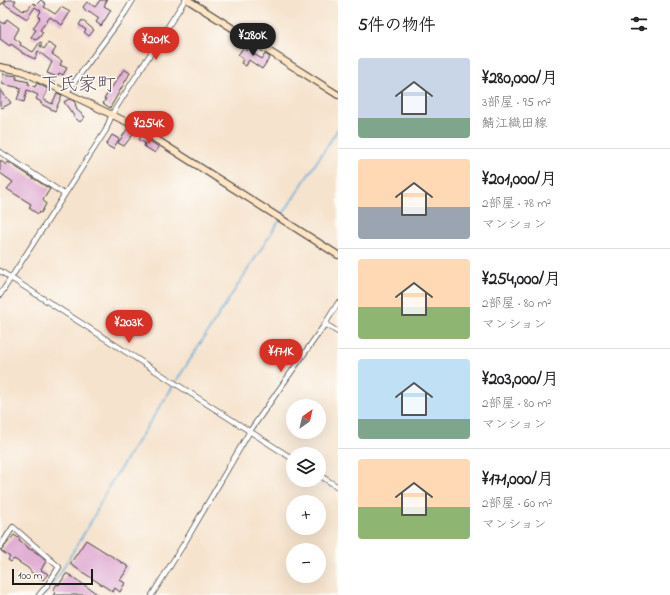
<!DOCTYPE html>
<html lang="ja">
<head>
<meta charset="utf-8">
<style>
	body { margin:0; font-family:"Indie Flower","Klee One",sans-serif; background:#f2f2f2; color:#202124; height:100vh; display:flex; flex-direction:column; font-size:15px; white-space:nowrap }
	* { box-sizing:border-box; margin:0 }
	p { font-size:13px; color:#757577 }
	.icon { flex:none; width:22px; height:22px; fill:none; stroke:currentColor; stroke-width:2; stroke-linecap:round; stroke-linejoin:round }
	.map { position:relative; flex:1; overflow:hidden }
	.details { display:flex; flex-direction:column; background:#fff; width:332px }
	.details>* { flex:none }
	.needle { width:26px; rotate:34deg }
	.buttons { position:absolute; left:286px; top:399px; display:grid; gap:8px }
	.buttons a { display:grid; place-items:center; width:40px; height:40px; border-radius:50%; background:#fff; box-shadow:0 4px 16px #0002; font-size:20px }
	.scale { position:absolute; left:12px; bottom:10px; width:81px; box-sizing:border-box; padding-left:4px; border:2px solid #1c1c1c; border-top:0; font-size:11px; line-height:14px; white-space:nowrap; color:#1c1c1c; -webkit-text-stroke:3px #fdfcf7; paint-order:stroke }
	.price { position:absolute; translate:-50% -34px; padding:0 9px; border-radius:14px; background:#d93025; color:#fff; font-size:13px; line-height:26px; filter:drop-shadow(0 1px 2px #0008) }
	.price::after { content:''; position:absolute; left:50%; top:24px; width:12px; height:9px; margin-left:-6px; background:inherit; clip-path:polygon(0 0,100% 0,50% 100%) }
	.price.active { background:#222; color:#fff }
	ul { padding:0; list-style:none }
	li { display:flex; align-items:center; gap:12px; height:100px; padding:0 20px }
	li+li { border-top:1px solid #e0e0e0 }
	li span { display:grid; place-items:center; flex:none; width:112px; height:80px; border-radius:4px; color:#555 }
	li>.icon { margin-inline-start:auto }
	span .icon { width:48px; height:48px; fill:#fffc; stroke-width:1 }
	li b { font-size:17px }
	h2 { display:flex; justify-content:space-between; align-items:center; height:48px; padding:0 20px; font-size:17px }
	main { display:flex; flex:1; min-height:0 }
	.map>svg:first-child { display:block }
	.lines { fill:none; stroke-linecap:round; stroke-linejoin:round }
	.stream { stroke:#5fa9d7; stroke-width:1.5 }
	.building { fill:#e1afd4 }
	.street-casing { stroke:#3d3a37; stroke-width:6 }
	.secondary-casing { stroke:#3d3a37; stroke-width:8 }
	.street { stroke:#fff; stroke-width:4.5 }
	.secondary { stroke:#fee5c5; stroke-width:6 }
	.labels { text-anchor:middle; stroke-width:3; stroke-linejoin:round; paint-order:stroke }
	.quarter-label { font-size:19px; fill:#614f5c; stroke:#fdfcf7 }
</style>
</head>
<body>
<main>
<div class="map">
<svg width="338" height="595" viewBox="0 0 338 595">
	<rect width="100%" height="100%" fill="#fdfcf7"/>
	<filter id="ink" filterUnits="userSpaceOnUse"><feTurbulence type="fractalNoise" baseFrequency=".025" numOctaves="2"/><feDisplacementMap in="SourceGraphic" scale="8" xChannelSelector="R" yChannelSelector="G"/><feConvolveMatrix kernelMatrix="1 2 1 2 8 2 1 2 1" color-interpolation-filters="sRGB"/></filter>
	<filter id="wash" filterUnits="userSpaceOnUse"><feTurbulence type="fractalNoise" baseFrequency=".012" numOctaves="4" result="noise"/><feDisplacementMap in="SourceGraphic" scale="16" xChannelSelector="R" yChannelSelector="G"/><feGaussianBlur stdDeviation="0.9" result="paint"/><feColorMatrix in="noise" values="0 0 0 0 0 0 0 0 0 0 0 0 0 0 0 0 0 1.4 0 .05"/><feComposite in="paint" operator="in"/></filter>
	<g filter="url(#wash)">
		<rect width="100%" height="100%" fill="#f6e3cd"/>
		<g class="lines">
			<path class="stream" d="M281 217 338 129
				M44 595 60 573 91 522 109 486 279 221"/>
		</g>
		<g id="blocks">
			<path class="building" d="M7 0H16L14 4 23 11 25 9 27 10 33 3 36 5 41 0 46 4 44 7 55 14 61 7 70 12 62 25 50 17 40 30 43 32 39 38 35 40 31 37 36 30 33 28 40 18 38 16 41 11 35 7 27 19 4 4Z
				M100 0H107L104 6 111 10 101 26 96 22 99 18 89 11 87 12 83 7 87 2 95 7Z
				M7 19 19 28 14 38 21 43 20 45 33 52 40 42 42 43 40 46 44 49 48 43 56 48 52 54 62 61 60 65 67 68 63 75 59 73 57 77 47 73 52 62 38 51 35 59 22 53V52L11 44 10 46 0 39V21L4 24Z
				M82 20 94 30 89 36 84 32 86 30 79 25Z
				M250 45 257 49 254 54 262 59 265 54 270 57 262 69 249 60 246 66 241 63 243 59 238 55 243 48 247 51Z
				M124 69 130 73 110 108 103 103 106 99H104Z
				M3 74 17 76 16 79 29 82 28 84 35 87 37 83 46 88 48 89 43 99 52 104 57 93 62 95 55 111 41 104V102L36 99 38 95 27 90 24 102 17 100 21 88 2 84Z
				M0 88 6 98 7 97 11 103 2 108 0 106Z
				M69 99 74 101 76 105H75L77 108 76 109 85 117 80 122 74 117V116L64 102Z
				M128 128 135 132 124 146 118 143Z
				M112 135 119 139 113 149 106 145Z
				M141 136 159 147 155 153 144 146 145 143 139 140Z
				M0 160 6 165 8 162 50 189 43 200 46 204 41 213 39 212 38 214 29 208 31 204 7 189 13 182 0 173Z
				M14 535 20 539 19 541 28 547V548L37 553 46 561 41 570 48 574 43 580 32 573 28 568 14 559 11 562 8 560 10 557 1 551 6 545Z
				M86 540 129 567 120 580 125 583 120 592 115 588 113 592 70 564Z
				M66 574H68L99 595H53L55 592 53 590 57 584 59 585Z"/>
		</g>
	</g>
	<g filter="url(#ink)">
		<use href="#blocks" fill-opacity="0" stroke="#3d3a37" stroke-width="1"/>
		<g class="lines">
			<defs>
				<path id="street" d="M67 92 125 13 133 0
					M0 152 64 194
					M0 271 293 459
					M0 295 106 130 112 114 185 0
					M325 324 338 332
					M319 475 338 487
					M0 547 13 527 59 567 46 587 39 595
					M152 595 185 542 250 431 325 324 338 303"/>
				<path id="secondary" d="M188 0 338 95
					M0 1 1 0
					M0 67 22 71 135 126 338 255"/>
			</defs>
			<use href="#street" class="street-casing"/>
			<use href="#secondary" class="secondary-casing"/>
			<use href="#street" class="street"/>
			<use href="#secondary" class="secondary"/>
		</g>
	</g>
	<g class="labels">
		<g class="quarter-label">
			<text x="78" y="90">下氏家町</text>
		</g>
	</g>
</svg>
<div class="buttons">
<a><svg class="needle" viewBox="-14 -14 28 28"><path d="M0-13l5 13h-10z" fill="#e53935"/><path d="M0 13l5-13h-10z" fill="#757577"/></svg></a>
<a><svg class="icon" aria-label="layers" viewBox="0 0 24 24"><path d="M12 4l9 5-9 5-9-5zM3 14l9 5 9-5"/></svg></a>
<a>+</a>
<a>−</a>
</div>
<div class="scale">100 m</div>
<b class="price active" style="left:253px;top:57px">¥280K</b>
<b class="price" style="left:156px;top:61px">¥201K</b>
<b class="price" style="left:149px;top:145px">¥254K</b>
<b class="price" style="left:129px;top:344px">¥203K</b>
<b class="price" style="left:281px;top:373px">¥171K</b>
</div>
<section class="details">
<h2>5件の物件<svg class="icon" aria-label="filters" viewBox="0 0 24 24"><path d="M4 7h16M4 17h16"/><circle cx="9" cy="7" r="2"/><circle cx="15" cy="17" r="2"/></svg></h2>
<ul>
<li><span style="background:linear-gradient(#c9d6e8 75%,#7fa58c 0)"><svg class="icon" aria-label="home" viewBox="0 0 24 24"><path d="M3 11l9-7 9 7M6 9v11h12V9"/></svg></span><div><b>¥280,000/月</b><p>3部屋 · 95 m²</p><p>鯖江織田線</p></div></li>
<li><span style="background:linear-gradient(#ffd9b3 60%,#9aa5b1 0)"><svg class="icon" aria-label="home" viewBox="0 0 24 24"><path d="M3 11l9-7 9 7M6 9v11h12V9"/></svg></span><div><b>¥201,000/月</b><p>2部屋 · 78 m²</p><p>マンション</p></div></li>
<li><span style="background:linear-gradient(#ffd9b3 60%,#8fb573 0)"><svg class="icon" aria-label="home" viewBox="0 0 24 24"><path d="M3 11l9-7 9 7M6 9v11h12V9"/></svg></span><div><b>¥254,000/月</b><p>2部屋 · 80 m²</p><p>マンション</p></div></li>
<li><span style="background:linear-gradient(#bfe0f5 75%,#7fa58c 0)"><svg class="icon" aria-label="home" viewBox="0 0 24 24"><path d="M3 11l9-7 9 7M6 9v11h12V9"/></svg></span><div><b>¥203,000/月</b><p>2部屋 · 80 m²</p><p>マンション</p></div></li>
<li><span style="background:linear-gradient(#ffd9b3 60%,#8fb573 0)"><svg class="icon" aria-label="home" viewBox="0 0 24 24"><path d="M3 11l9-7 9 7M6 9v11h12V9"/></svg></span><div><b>¥171,000/月</b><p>2部屋 · 60 m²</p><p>マンション</p></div></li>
</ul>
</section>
</main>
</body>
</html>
